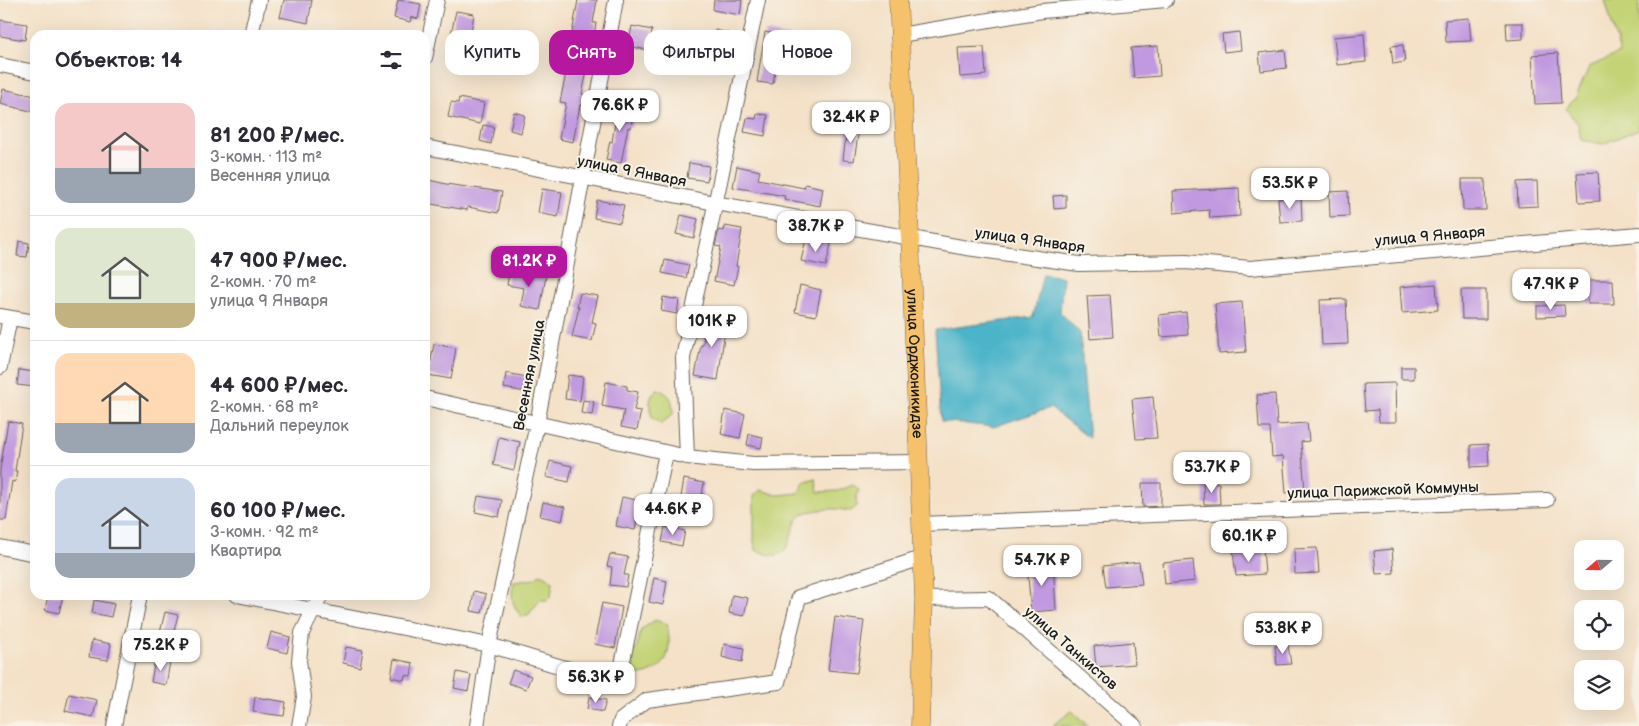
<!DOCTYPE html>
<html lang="ru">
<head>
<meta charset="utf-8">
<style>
	body { margin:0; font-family:"Balsamiq Sans",sans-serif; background:#f2f2f3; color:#2b2b33; height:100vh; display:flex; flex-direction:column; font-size:19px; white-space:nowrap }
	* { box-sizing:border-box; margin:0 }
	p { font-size:16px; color:#7c7c81 }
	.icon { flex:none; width:28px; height:28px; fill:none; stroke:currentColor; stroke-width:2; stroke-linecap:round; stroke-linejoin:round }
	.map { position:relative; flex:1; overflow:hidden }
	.sheet { position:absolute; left:30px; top:30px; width:400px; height:570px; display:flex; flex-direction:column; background:#fff; border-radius:15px; box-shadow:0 5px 20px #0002 }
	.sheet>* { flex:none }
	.hud { position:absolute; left:445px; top:30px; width:475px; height:45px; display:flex; gap:10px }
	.needle { width:32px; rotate:250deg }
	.fabs { position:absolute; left:1574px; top:540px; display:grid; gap:10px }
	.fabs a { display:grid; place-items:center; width:50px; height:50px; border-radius:10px; background:#fff; box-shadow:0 5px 20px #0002; font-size:25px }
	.price { position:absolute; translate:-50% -42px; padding:0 11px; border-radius:10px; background:#fff; color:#222; font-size:16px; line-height:32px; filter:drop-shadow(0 1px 2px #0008) }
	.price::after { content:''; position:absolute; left:50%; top:30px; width:15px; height:11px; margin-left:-8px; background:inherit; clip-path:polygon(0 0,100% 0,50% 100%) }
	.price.selected { background:#b5179e; color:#fff }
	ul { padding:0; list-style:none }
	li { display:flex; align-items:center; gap:15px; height:125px; padding:0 25px }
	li+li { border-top:1px solid #e1e1e2 }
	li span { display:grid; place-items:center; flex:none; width:140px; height:100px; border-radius:15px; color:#555 }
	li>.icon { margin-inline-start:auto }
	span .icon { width:60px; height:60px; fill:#fffc; stroke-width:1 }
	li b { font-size:21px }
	h2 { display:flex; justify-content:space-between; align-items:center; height:60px; padding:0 25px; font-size:21px }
	.tag { padding:0 18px; border-radius:15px; background:#fff; box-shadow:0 5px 20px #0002; font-size:18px; line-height:45px }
	.tag.selected { background:#b5179e; color:#fff }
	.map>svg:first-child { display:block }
	.green { fill:#c3d375; stroke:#707848 }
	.water { fill:#4bb4c9; stroke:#346872 }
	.building { fill:#c199e0 }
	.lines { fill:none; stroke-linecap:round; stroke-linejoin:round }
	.minor-casing { stroke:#686158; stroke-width:16 }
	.major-casing { stroke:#686158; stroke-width:19 }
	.minor { stroke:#fff; stroke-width:14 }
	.major { stroke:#f5c16b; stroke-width:18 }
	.labels { text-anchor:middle; stroke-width:4; stroke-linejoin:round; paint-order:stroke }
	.street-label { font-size:15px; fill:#1c1c1c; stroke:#f7f3e8 }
</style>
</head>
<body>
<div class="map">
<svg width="1639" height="726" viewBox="0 0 1639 726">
	<rect width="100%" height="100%" fill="#f7f3e8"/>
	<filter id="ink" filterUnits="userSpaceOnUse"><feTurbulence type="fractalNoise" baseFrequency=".02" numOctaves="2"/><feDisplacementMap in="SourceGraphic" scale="10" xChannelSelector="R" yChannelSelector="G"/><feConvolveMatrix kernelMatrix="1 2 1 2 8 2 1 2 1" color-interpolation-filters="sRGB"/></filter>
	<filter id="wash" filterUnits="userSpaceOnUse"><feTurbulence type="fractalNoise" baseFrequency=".0096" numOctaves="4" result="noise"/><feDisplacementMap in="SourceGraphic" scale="20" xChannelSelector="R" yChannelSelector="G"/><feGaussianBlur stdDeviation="1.12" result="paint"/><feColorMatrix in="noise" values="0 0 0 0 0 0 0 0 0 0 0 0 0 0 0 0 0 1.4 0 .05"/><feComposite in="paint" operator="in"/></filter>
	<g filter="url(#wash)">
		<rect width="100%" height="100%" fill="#f4e1c7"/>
		<path class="green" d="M1605 0H1639V129L1603 144 1581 140 1578 124 1566 109 1576 97 1589 67 1620 53Z
			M657 389C671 393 673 401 673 414L661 424 652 418C649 406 648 397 657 389Z
			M816 479 818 492 838 491 853 485 859 490 856 499 857 506 851 511C846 511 841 509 836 509 830 508 810 511 805 513 783 523 800 571 756 550L754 542V496L760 490 778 495 799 493 803 483Z
			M540 574 547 577 553 582 551 596 547 600H540L529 614 522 617C512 606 510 596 514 582L535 579Z
			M655 620 667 624C673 654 667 673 633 676L629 668 630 659 637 646 641 630Z
			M1072 711 1088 726H1054V724Z"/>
		<path class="water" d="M1043 274 1063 277 1060 312 1080 333 1089 438 1050 408 993 427 941 421 935 330 1033 317Z"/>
		<g id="blocks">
			<path class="building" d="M284 0H312L308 23 280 17Z
				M398 0 421 4 418 19 411 17 410 22 394 18Z
				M578 0H597L593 23H596L593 43 571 39Z
				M714 0H742L740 15 713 10Z
				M456 11 474 14 471 32 468 31 462 61 446 57Z
				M1469 18 1471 41 1446 42 1445 20Z
				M0 20 27 24 25 40 0 36Z
				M1506 23H1523V39L1507 40Z
				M632 26 652 30 648 50 628 46Z
				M715 30 738 35 733 59 710 55Z
				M765 32 788 36 785 52 778 50 773 84 757 82Z
				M1239 32 1241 50 1224 52 1222 34Z
				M1364 34 1366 62 1337 65 1334 37Z
				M1403 45 1405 62 1393 64 1391 46Z
				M1158 46 1160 76 1134 78 1131 48Z
				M984 47 986 75 960 77 958 48Z
				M1285 50 1287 68 1261 71 1259 53Z
				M1558 53 1561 103 1535 104 1532 55Z
				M568 63 588 67 582 94 589 96 587 106 580 105 573 142 559 139 566 103 560 102Z
				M3 89 35 96V112L0 104Z
				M459 98 484 103 480 124 448 117 451 102 458 103Z
				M618 103 634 106 631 128 628 127 621 163 606 160 610 141 612 142Z
				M514 112 525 115 521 133 510 130Z
				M757 114 768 115 765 136 744 132 747 118 756 119Z
				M483 125 494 127 491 144 480 141Z
				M847 127 859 129 854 161 843 160Z
				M689 163 709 166 707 181 687 178Z
				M737 166 760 171 758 179 804 188 805 184 823 188 820 206 784 199 785 196 733 187Z
				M1598 172 1600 201 1579 202 1577 173Z
				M425 179 446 184 502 192 498 213 468 207 467 210 425 203Z
				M1462 179H1485L1486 210H1463Z
				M1537 181 1538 206 1518 207 1517 182Z
				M1239 188 1240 216 1210 218 1209 210 1174 213 1173 191Z
				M542 189 562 192 558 217 538 213Z
				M1348 191 1349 216 1330 217 1329 192Z
				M1066 195V208L1054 209 1053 196Z
				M1301 197 1302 221 1280 222 1278 199Z
				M597 200 624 205 620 223 594 218Z
				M681 215 698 219 694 238 676 234Z
				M725 226 742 229 736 266 738 267 734 285 714 281 721 247 715 246 719 230 724 231Z
				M806 239 831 244 826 266 801 261Z
				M19 241 29 243 27 257 17 256Z
				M665 260 689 265 686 278 662 273Z
				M526 272 546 276 540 310 521 306 524 288 507 285 509 273 525 276Z
				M1587 280H1613L1614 304H1588Z
				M1436 284 1438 310 1402 313 1400 287Z
				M800 285 821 290 816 316 795 312Z
				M1461 290H1486V319H1462Z
				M580 293 598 296 592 322 596 323 592 341 572 337 579 307H577Z
				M1110 295 1113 337 1090 339 1087 296Z
				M663 297 679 300 677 314 661 311Z
				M1346 299 1348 344 1322 345 1320 300Z
				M1242 302 1246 352 1219 354 1215 304Z
				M1564 305 1565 316 1537 317V306Z
				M1186 312 1188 335 1161 337 1159 315Z
				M714 314 727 315 718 380 695 376 701 345H703L706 318 714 319Z
				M434 344 456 348 451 379 428 375Z
				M1401 367H1414V379H1401Z
				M19 370 35 372V387L17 385Z
				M506 373 527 377 525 392 504 388Z
				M568 375 583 377 580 401 565 399Z
				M606 382 627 386V390L638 392 634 410 641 411 637 430 621 427 624 410 602 406Z
				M1395 383 1396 422H1379L1378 410 1365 411 1363 384Z
				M1275 394 1277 425 1307 423 1309 441 1301 442 1305 491 1286 493 1283 456 1272 457 1270 428H1259L1257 395Z
				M1153 397 1157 438 1136 439 1132 399Z
				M583 400 594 402 592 415 581 413Z
				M725 410 745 414 740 438 721 434Z
				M8 421 22 424 15 471H17L15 482 12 481 6 520H0V470Z
				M749 434 763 437 761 448 747 445Z
				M499 437 520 442 514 470 493 465Z
				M1488 444 1489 466 1471 467V445Z
				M550 461 572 466 569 482 546 477Z
				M684 479 704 483 700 507 680 503Z
				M1142 483H1161V506L1143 507Z
				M1219 483 1220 504H1204L1203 484Z
				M478 496 502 500 499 517 475 512Z
				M622 497 641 501 635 530 616 526Z
				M543 502 565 507 562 521 540 516Z
				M665 527 685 531 682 546 662 542Z
				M1317 548 1319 573 1295 574 1294 549Z
				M1263 549 1265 574 1236 576 1233 552Z
				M1392 549 1394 573 1376 574 1374 551Z
				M610 554 628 557 624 575H628L626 587 610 585 612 567 607 566Z
				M1193 560 1195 581 1165 584 1163 563Z
				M1053 562 1056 610 1031 612 1027 564Z
				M1139 562 1142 584 1106 587 1103 566Z
				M654 578 667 581 663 605 649 602Z
				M474 591 486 594 482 613 471 611Z
				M48 595H63L59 613 45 610Z
				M732 595 748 598 744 616 729 613Z
				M94 600 114 604 111 617 92 613Z
				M602 603 622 607 615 648 594 644Z
				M165 612 178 615 173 635 160 633Z
				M835 617 864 621 857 673 828 670Z
				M271 632 290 637 287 653 267 648Z
				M92 640 111 644 108 660 89 657Z
				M1133 642 1135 664 1096 667 1094 646Z
				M724 644 744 648 742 662 722 657Z
				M1288 645 1291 664 1277 665 1275 646Z
				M346 647 363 650 360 667 343 663Z
				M394 659 413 663 411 676 405 675 404 680 391 677Z
				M155 660 170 662 166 685 151 682Z
				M513 670 531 676 526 689 508 683Z
				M457 672 471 675 468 691 454 688Z
				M69 694 97 700 93 717 65 711Z
				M255 697 286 702 284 716 253 712Z
				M589 697 606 700 603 712 587 709Z"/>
		</g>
	</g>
	<g filter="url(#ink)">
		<use href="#blocks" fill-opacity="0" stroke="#686158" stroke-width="1"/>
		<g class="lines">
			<defs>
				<path id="minor" d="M251 35 259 0
					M900 35 1042 11 1166 0
					M425 58 437 0
					M0 65 35 72
					M425 147 715 203 967 248 1079 264 1186 262 1250 268 1639 234
					M0 316 35 322
					M0 367 10 318
					M425 398 687 457 753 464 918 462
					M687 457 683 358 758 0
					M920 524 1547 500
					M0 547 35 554
					M237 595 489 645 618 684 666 453
					M924 599 989 598 1135 726
					M114 726 140 595
					M299 726 304 697 299 661 302 633 321 595
					M477 726 489 645 537 424 616 0
					M619 726 621 720 647 700 778 682 799 597 922 558"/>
				<g id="major">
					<path id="s1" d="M898 0 910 236 924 599 920 726"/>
				</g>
			</defs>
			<use href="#minor" class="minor-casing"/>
			<use href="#major" class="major-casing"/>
			<use href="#minor" class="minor"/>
			<use href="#major" class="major"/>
		</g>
	</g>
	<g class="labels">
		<g class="street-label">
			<text transform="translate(632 171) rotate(11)" y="5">улица 9 Января</text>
			<text transform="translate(1430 236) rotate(-5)" y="5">улица 9 Января</text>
			<text transform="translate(1030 240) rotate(8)" y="5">улица 9 Января</text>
			<text dy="5" stroke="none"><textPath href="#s1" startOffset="364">улица Орджоникидзе</textPath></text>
			<text transform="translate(529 375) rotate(-79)" y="5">Весенняя улица</text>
			<text transform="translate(1383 490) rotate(-2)" y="5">улица Парижской Коммуны</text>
			<text transform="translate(1071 648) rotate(41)" y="5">улица Танкистов</text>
		</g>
	</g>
</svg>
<div class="fabs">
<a><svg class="needle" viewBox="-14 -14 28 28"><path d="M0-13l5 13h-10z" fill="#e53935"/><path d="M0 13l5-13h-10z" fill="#7c7c81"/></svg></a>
<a><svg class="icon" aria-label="locate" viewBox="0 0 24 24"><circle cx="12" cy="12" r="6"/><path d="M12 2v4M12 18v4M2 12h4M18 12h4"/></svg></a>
<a><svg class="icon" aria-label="layers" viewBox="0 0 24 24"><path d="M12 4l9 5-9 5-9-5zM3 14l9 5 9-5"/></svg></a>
</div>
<b class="price" style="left:620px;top:132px">76.6K ₽</b>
<b class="price" style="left:851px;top:144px">32.4K ₽</b>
<b class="price" style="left:1290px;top:210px">53.5K ₽</b>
<b class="price" style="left:816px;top:253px">38.7K ₽</b>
<b class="price selected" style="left:529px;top:288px">81.2K ₽</b>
<b class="price" style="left:1551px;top:311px">47.9K ₽</b>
<b class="price" style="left:712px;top:348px">101K ₽</b>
<b class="price" style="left:1212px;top:494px">53.7K ₽</b>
<b class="price" style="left:673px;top:536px">44.6K ₽</b>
<b class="price" style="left:1249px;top:563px">60.1K ₽</b>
<b class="price" style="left:1042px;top:587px">54.7K ₽</b>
<b class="price" style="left:1283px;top:655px">53.8K ₽</b>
<b class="price" style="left:161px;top:672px">75.2K ₽</b>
<b class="price" style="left:596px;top:704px">56.3K ₽</b>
<div class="hud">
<a class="tag">Купить</a>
<a class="tag selected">Снять</a>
<a class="tag">Фильтры</a>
<a class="tag">Новое</a>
</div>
<section class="sheet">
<h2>Объектов: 14<svg class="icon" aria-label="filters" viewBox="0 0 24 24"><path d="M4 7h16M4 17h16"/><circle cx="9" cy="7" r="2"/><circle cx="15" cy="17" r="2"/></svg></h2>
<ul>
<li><span style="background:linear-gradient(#f6c9c9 65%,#9aa5b1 0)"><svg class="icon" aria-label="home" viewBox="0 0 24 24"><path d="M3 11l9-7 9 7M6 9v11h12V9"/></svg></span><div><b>81 200 ₽/мес.</b><p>3-комн. · 113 m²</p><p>Весенняя улица</p></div></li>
<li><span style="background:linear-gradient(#dfe7d0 75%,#c2b280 0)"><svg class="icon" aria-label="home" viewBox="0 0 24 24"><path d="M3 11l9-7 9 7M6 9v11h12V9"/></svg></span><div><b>47 900 ₽/мес.</b><p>2-комн. · 70 m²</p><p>улица 9 Января</p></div></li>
<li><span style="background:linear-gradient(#ffd9b3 70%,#9aa5b1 0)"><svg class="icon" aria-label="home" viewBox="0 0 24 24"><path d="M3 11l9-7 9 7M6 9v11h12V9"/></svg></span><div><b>44 600 ₽/мес.</b><p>2-комн. · 68 m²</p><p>Дальний переулок</p></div></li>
<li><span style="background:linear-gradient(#c9d6e8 75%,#9aa5b1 0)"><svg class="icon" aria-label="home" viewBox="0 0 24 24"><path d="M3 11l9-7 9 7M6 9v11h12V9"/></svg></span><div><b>60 100 ₽/мес.</b><p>3-комн. · 92 m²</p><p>Квартира</p></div></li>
</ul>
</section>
</div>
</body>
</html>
